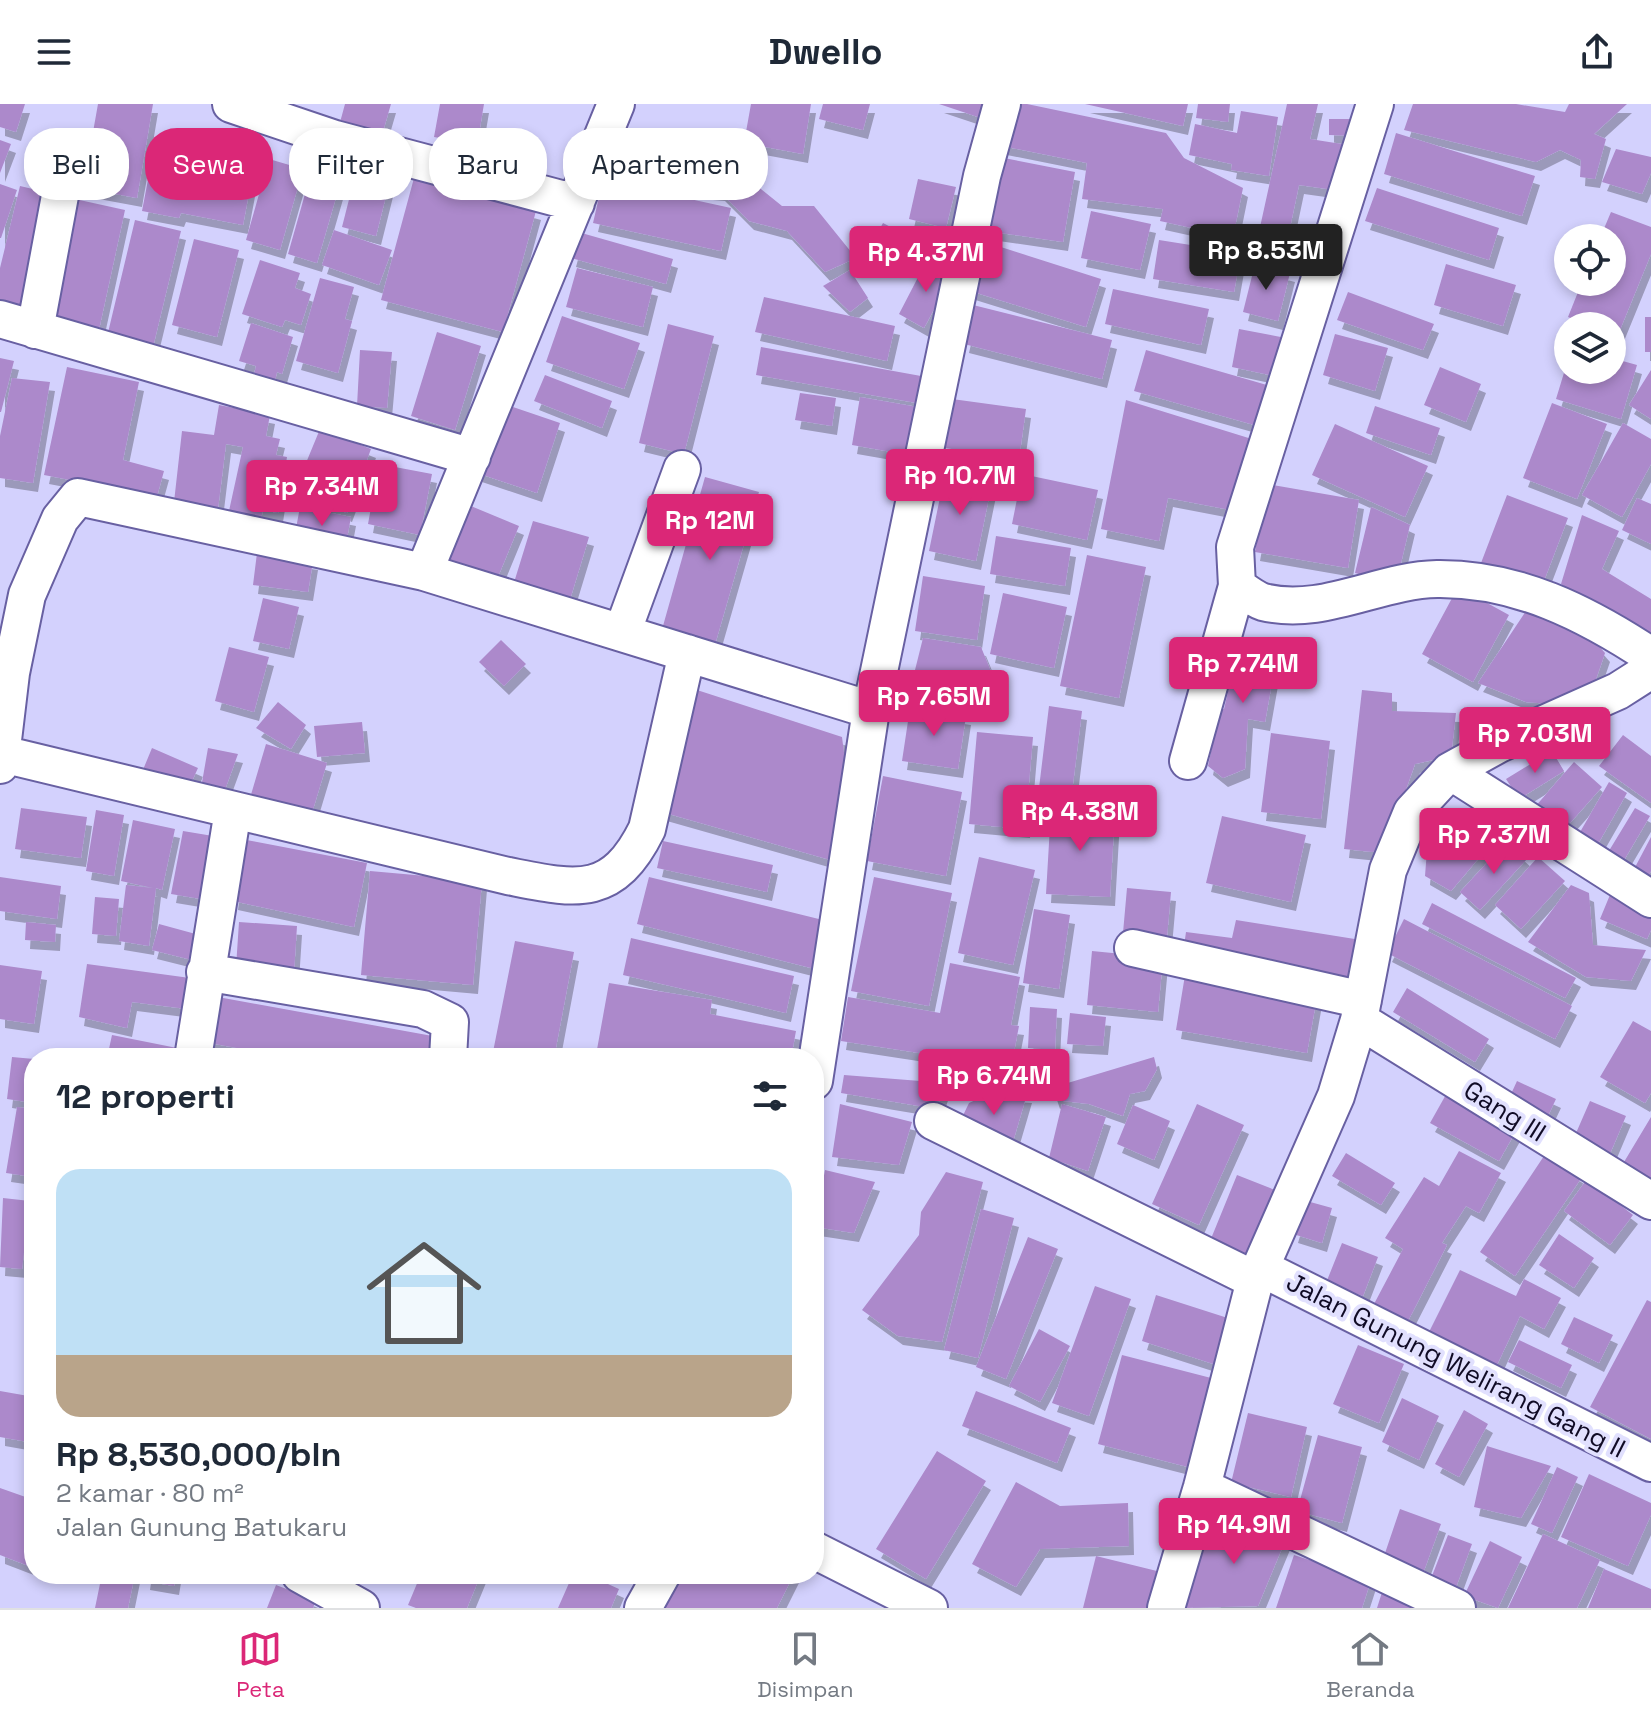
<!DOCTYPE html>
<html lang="id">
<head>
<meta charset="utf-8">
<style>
	body { margin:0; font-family:"Space Grotesk",sans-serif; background:#f6f6f7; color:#1f2937; height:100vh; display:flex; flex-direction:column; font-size:30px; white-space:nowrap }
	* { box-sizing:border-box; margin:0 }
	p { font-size:26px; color:#747a83 }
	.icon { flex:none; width:44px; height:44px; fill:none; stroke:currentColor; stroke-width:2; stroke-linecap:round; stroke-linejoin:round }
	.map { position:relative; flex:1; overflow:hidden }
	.side { position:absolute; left:24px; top:944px; width:800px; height:536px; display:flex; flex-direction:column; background:#fff; border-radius:32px; box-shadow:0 4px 12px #0003 }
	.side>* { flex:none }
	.guide { position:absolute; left:24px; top:24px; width:800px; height:72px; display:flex; gap:16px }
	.controls { position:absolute; left:1554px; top:120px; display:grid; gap:16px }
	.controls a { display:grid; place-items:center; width:72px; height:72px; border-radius:50%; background:#fff; box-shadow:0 4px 12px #0003; font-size:40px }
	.price { position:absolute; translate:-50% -68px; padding:0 18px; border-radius:8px; background:#db2777; color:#fff; font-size:26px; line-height:52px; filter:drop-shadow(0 2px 4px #0008) }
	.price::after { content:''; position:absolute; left:50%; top:48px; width:24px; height:18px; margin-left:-12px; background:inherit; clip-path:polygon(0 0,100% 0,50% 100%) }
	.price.selected { background:#222; color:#fff }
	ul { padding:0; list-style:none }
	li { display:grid; align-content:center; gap:16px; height:424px; padding:0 32px }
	li span { display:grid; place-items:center; height:248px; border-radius:24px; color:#555 }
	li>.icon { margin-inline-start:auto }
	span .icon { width:144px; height:144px; fill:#fffc; stroke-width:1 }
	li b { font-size:34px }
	h2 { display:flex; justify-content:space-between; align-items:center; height:96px; padding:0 32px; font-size:34px }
	.tag { padding:0 28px; border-radius:32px; background:#fff; box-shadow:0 4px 12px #0003; font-size:28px; line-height:72px }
	.tag.selected { background:#db2777; color:#fff }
	header { display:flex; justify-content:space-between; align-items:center; height:104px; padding:0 32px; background:#fff; font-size:36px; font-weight:800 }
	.menu { display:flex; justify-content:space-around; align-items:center; height:112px; border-top:2px solid #e0e1e3; background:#fff; font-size:22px; color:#747a83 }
	.menu a { display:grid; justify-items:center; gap:4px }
	.menu .selected { color:#db2777 }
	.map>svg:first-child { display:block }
	.building { fill:#ac89cb; filter:url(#shadow) }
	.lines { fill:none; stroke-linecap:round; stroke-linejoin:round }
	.minor-casing { stroke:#6860a2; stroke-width:40 }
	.minor { stroke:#fff; stroke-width:36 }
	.labels { text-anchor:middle; stroke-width:8; stroke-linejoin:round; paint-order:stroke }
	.street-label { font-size:26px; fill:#100b25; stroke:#e1e0fe }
</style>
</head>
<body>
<header><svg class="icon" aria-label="menu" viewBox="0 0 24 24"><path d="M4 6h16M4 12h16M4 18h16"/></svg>Dwello<svg class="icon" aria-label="share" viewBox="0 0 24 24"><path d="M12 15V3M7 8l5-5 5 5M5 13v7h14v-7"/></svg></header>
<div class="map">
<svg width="1651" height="1504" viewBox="0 0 1651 1504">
	<defs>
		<filter id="shadow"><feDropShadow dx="5" dy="9" stdDeviation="0" flood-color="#0004"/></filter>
	</defs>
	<rect width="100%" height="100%" fill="#d3d1fd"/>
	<path class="building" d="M0 0H25L16 28 0 23Z
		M98 0H153L137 94 83 84Z
		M345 0H391L381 34 339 22Z
		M440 0H484L477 41 434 33Z
		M751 0H811L803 50 744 39Z
		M823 0H870L863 26 819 15Z
		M939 0H986L981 14Z
		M1011 0H1027L1166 29 1184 54 1243 84 1233 133 1160 117 1163 105 1082 95 1087 59 1002 42Z
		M1085 0H1188L1183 22Z
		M1198 0H1230L1228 18 1196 14Z
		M1287 0H1318L1310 35 1348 41 1342 87 1299 81 1284 152 1255 146Z
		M1413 0H1516L1565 8 1569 0H1627L1594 30 1606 35 1595 75 1580 73 1581 56 1560 46 1536 58 1404 26Z
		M1241 7 1278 13 1269 72 1231 66 1232 60 1189 51 1195 20 1237 29Z
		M1329 15H1361V32L1329 31Z
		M1396 29 1535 72 1522 112 1384 70Z
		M226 35 258 41 243 121 181 109 179 114 142 107 153 50 190 57 185 83 215 88Z
		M619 35 647 41 643 65 615 60Z
		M0 36 11 40 0 69Z
		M318 44 348 52 317 159 288 150Z
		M1616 45 1651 53V69L1642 90 1602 78Z
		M999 53 1075 68 1063 138 980 126Z
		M269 55 303 65 280 146 246 136Z
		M724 55 782 102H814L856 154 825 168 787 127 749 117 720 88 647 82 652 61Z
		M358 60 392 68 376 132 342 123Z
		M414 74 536 107 503 228 381 196Z
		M918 75 956 83 946 124 909 115Z
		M603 76 731 104 721 147 593 119Z
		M0 80 17 86 1 134H0Z
		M20 82 54 90 24 213 0 207V164Z
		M1377 84 1499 124 1489 156 1365 117Z
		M75 95 125 106 98 230 48 220Z
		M1091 107 1151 120 1140 166 1081 154Z
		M1611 108 1651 123V150L1617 233 1612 231V222H1589L1568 213 1582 178H1612V134H1600Z
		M135 116 181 127 152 247 106 237Z
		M883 119 925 141 913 163 871 141Z
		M334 126 392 146 379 181 322 161Z
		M578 128 673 155 666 180 571 154Z
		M194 135 239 146 217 233 172 221Z
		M979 136 1101 175 1086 223 964 185Z
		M1159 136 1241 149 1234 188 1153 175Z
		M260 156 300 169 295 184 311 190 301 221 285 216 282 223 242 210Z
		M927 156 953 169 924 224 899 210Z
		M1255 160 1290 169 1278 217 1243 208Z
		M1446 160 1516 181 1503 222 1434 201Z
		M577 164 653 183 643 223 566 203Z
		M850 166 868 194 850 208 823 182Z
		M320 174 354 183 345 215 352 217 338 269 296 257Z
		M1113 185 1209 205 1201 241 1105 220Z
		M1348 188 1434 220 1423 246 1337 216Z
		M764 193 895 222 887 257 755 228Z
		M973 201 1112 236 1102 275 964 240Z
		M562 212 640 239 624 285 546 258Z
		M1645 213H1651V248H1645Z
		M251 219 293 233 282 270 277 268 274 281 253 275 256 262 239 257Z
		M668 220 714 232 684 350 639 339Z
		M1239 225 1291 235 1284 274 1232 263Z
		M437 228 481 242 455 326 411 312Z
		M1335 230 1388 244 1375 287 1323 271Z
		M761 243 921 272 917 299 756 271Z
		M360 246 392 248 387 304 357 302Z
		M1146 246 1277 284 1265 324 1134 287Z
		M0 254 14 257 1 308H0Z
		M1612 254 1637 261 1621 315 1556 295 1567 259 1568 266H1612Z
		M67 263 139 278 123 356 164 367 154 403 102 382 44 371Z
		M1440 263 1481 280 1466 318 1424 301Z
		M1651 266V315L1629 301Z
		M545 271 612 297 602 324 534 297Z
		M12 274 50 278 33 379 0 374V332Z
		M800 289 836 294 832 322 795 316Z
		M860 293 923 304 915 352 852 341Z
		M952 295 1026 305 1019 355 945 344Z
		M1126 296 1255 336 1241 408 1168 394 1159 437 1101 425Z
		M501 299 560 319 537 389 477 369Z
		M1552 299 1607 320 1577 395 1523 374Z
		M219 301 270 311 266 332 280 335 276 351 287 353 278 409 263 406 259 424 227 416 243 343 226 340 217 413 173 407 182 327 214 331Z
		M1375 302 1440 324 1431 351 1366 329Z
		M1623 319 1651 335V360L1622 413 1582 391Z
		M1335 320 1428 362 1405 413 1312 371Z
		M320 325 371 345 347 409 294 388Z
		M379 360 432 370 420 431 368 420Z
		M945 369 992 379 976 457 929 447Z
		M1022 370 1098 386 1087 436 1012 420Z
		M705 373 759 388 714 544 661 529Z
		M1267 380 1359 396 1348 464 1255 448Z
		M1507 391 1568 414 1542 482 1481 459Z
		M1637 394 1651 400V440L1622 426Z
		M466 400 519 422 495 480 442 458Z
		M300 403 351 413 345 445 294 435Z
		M1371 403 1410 421 1396 480 1355 469Z
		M1582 411 1619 427 1602 465 1651 495V537L1561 480Z
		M533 417 589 433 568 502 512 485Z
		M996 432 1071 444 1065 482 990 470Z
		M257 449 313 457 308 488 253 481Z
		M1087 451 1146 463 1119 594 1060 582Z
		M923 472 985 482 977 536 915 527Z
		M1458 483 1509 511 1473 578 1422 550Z
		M1003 489 1067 503 1054 564 990 550Z
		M263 494 299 503 289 545 253 537Z
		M1528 504 1584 525 1605 549 1594 581 1563 601 1526 598 1478 579Z
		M1261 533 1278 545 1265 618 1248 615 1245 665 1223 674 1208 662 1220 606 1224 605 1240 536Z
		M923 534 981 543 992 570 988 599 911 582Z
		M501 536 526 560 504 582 479 558Z
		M229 543 269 553 254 608 215 597Z
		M697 586 842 633 848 680 834 757 662 708Z
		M1362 586 1392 589V607L1456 609 1451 652 1415 660 1388 736 1373 748 1344 745Z
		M278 598 306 621 291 645 256 624Z
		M1049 602 1082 607 1072 688 1039 684Z
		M910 604 966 612 958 665 902 657Z
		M362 618 365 649 317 653 314 622Z
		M977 628 1033 633 1025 725 969 720Z
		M1271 629 1330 637 1321 715 1261 708Z
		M1623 631 1651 652V699L1599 662Z
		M266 640 327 659 311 712 250 694Z
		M152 644 198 664 185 692 140 673Z
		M208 644 238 650 223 691 200 690Z
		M1552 647 1564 667 1519 695 1506 675Z
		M1574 658 1602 683 1562 728 1534 704Z
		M883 672 962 688 946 772 867 757Z
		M1609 678 1627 689 1595 745 1576 735Z
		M1482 700 1506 722 1451 787 1425 772 1427 746 1443 722 1460 707Z
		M21 704 87 713 81 754 15 745Z
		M1635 704 1650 712 1620 763 1604 755Z
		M1051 705 1115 708 1110 793 1046 790Z
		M96 706 124 711 114 772 86 767Z
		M1222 712 1306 731 1291 798 1206 779Z
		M133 716 175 725 162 786 156 784 149 842 119 837 126 781 153 784 121 777Z
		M183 727 225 734 213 797 171 790Z
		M1651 733V767L1646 777 1632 769Z
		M241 735 367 759 354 823 233 797Z
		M663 737 773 761 767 788 657 764Z
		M1507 737 1527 755 1480 806 1460 788Z
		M979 753 1035 766 1013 861 958 849Z
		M1538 753 1565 777 1521 825 1495 801Z
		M370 767 482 777 473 881 361 871Z
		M0 773 61 782 57 815 0 807Z
		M649 773 831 818 819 866 637 820Z
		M874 773 952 789 929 902 851 887Z
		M1571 781 1589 789 1593 841 1646 846 1631 877 1586 873 1528 838Z
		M1127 784 1171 788 1166 844 1122 840Z
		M1612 786 1651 802V826L1647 835 1600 815Z
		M95 793 119 795 116 832 92 830Z
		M1432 799 1576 874 1565 894 1422 820Z
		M1034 805 1070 811 1059 885 1023 879Z
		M1404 815 1572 902 1555 935 1387 849Z
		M1236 816 1361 836 1352 878 1183 849 1186 828 1232 834Z
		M26 818 56 821 55 838 25 836Z
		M239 818 297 822 294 868 236 863Z
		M159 820 203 832 196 857 152 846Z
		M631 834 794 872 786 909 623 871Z
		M515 837 574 848 554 954 493 948Z
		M1092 847 1163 854 1158 908 1087 901Z
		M950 859 1020 873 1011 921 1019 922 1011 963 841 937 848 893 940 909Z
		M87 860 190 874 187 905 132 898 127 924 79 913Z
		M0 861 42 867 34 920 0 915Z
		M1186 865 1318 887 1307 949 1176 926Z
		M609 879 712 896 710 910 796 927 791 954H739L703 947 702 954 596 951Z
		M1407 884 1489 935 1475 958 1393 908Z
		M207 891 438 933 434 954H292L199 937Z
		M1030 903 1057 905 1055 946 1028 944Z
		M1070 909 1106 913 1103 942 1067 940Z
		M1633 917 1651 927V989L1645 999 1600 973Z
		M112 931 177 944 175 954H107Z
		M12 953 34 955V999L7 995Z
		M1154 953 1157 965 1145 987 1130 990 1123 1012 1089 1000 1055 996 1051 984Z
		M844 971 946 979 937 1005 841 989Z
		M1517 977 1556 995 1545 1018 1506 1001Z
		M1448 987 1517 1025 1499 1057 1430 1019Z
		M993 988 1027 990 1012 1041 956 1026 969 999Z
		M1590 997 1626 1012 1609 1052 1573 1036Z
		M840 1000 912 1018 899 1061 832 1053Z
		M1062 1000 1106 1013 1088 1067 1049 1054Z
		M1197 1000 1244 1021 1199 1121 1152 1100Z
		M1133 1001 1170 1017 1154 1056 1117 1040Z
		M17 1003 34 1005V1073L6 1069Z
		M1651 1013V1088L1618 1068Z
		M1459 1047 1501 1069 1479 1109 1466 1102 1442 1139 1447 1141 1408 1217 1374 1200 1403 1145 1385 1134 1424 1073 1439 1082Z
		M1346 1049 1395 1079 1381 1101 1332 1072Z
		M1546 1049 1582 1073 1515 1172 1480 1148Z
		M825 1066 875 1078 854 1129 815 1123Z
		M946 1068 983 1078 942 1238 898 1232 862 1206 919 1131 921 1108Z
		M1237 1071 1280 1088 1251 1159 1208 1142Z
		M1587 1075 1633 1111 1610 1141 1564 1107Z
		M3 1094 30 1097 22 1165 0 1163Z
		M1303 1096 1332 1104 1322 1139 1293 1130Z
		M981 1105 1014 1114 978 1254 944 1246Z
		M1559 1130 1594 1154 1574 1184 1539 1161Z
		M1028 1133 1058 1145 1006 1275 976 1263Z
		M1342 1139 1378 1153 1363 1192 1326 1179Z
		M1460 1166 1516 1192 1524 1175 1561 1194 1544 1225 1520 1212 1496 1263 1428 1230Z
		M1095 1182 1131 1195 1089 1312 1052 1299Z
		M1156 1191 1237 1217 1223 1263 1142 1237Z
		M1647 1196 1651 1198V1335L1590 1303Z
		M1574 1213 1613 1231 1599 1259 1561 1240Z
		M1039 1225 1070 1242 1040 1298 1009 1282Z
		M1519 1236 1572 1261 1561 1284 1508 1258Z
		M1358 1241 1404 1260 1379 1319 1333 1300Z
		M1122 1251 1215 1275 1192 1364 1098 1340Z
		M0 1287 34 1293V1339L0 1333Z
		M976 1287 1071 1324 1057 1359 962 1322Z
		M1402 1294 1439 1312 1419 1356 1382 1338Z
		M1464 1306 1488 1320 1459 1373 1435 1360Z
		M1248 1309 1307 1323 1291 1393 1231 1379Z
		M1318 1331 1362 1343 1342 1419 1297 1407Z
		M1487 1342 1551 1362 1521 1414 1474 1403Z
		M937 1347 986 1377 926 1475 876 1445Z
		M1557 1363 1578 1373 1552 1429 1531 1420Z
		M1589 1370 1651 1399V1411L1628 1462 1561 1433Z
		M1016 1378 1060 1402 1128 1399 1129 1442 1040 1445 1016 1483 972 1460Z
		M0 1384 34 1396V1464L0 1451Z
		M1400 1405 1441 1420 1421 1475 1381 1461Z
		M1215 1410 1285 1437 1258 1502 1185 1504Z
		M1543 1430 1600 1456 1577 1504H1508Z
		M1448 1431 1472 1440 1455 1486 1430 1477Z
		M1490 1437 1522 1453 1498 1504 1464 1492Z
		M1294 1451 1371 1476 1362 1504H1276Z
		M1096 1452 1165 1469 1157 1504H1083Z
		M1604 1465 1651 1485V1504H1588Z
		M102 1470H135L128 1504H95Z
		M146 1470H176L174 1482 145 1477Z
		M421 1470H481L467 1504H416L408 1501Z
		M573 1470H586L619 1485 611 1504H558Z
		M675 1470H794L777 1504H658Z
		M276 1481 316 1496 313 1504H267Z
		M1384 1482 1448 1504H1377Z"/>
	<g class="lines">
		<defs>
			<path id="minor" d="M231 0 335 35 576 99
				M0 215 472 353
				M35 226 62 81
				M424 468 616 0
				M1237 482 1235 443 1375 0
				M622 529 682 365
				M2 650 508 772C575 785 612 796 647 725L687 549
				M1188 657 1237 482C1244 487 1254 495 1263 498 1322 513 1379 476 1437 475 1517 474 1586 509 1651 552
				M0 661 11 569 27 491 60 415 78 393 424 468 871 606
				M1450 667 1651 795
				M1133 844 1363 896
				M205 868 423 905 450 918 448 954
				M1359 916 1651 1097
				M193 954 233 706
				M814 977 871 606 982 72 1002 0
				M933 1017 1255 1176
				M1261 1164 1651 1359
				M1202 1383 1457 1504
				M814 1446 929 1504
				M300 1470 361 1504
				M643 1504 662 1470
				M1166 1504 1202 1383 1255 1176 1336 992 1359 916 1388 766 1412 708 1450 667 1499 640 1618 587 1651 566"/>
		</defs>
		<use href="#minor" class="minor-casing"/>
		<use href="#minor" class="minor"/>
	</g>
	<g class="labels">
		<g class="street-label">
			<text transform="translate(1505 1007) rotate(32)" y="9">Gang III</text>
			<text transform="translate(1456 1261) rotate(27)" y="9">Jalan Gunung Welirang Gang II</text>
		</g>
	</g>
</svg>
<div class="controls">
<a><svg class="icon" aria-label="locate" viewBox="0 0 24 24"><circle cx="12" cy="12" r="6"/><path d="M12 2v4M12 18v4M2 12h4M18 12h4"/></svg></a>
<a><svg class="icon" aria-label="layers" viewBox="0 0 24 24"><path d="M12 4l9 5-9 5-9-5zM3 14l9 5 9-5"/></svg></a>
</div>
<b class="price selected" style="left:1266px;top:188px">Rp 8.53M</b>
<b class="price" style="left:926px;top:190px">Rp 4.37M</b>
<b class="price" style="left:960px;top:413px">Rp 10.7M</b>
<b class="price" style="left:322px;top:424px">Rp 7.34M</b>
<b class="price" style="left:710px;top:458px">Rp 12M</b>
<b class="price" style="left:1243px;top:601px">Rp 7.74M</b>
<b class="price" style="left:934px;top:634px">Rp 7.65M</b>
<b class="price" style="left:1535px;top:671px">Rp 7.03M</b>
<b class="price" style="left:1080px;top:749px">Rp 4.38M</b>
<b class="price" style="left:1494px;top:772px">Rp 7.37M</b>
<b class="price" style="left:994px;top:1013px">Rp 6.74M</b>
<b class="price" style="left:1234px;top:1462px">Rp 14.9M</b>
<div class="guide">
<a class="tag">Beli</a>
<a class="tag selected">Sewa</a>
<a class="tag">Filter</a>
<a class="tag">Baru</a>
<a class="tag">Apartemen</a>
</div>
<section class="side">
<h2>12 properti<svg class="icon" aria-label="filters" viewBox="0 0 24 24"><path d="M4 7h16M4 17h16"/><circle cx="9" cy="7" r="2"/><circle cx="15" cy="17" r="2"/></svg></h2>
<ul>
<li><span style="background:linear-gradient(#bfe0f5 75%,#b9a48a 0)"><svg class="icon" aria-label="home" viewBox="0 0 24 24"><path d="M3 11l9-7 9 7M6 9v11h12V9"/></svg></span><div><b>Rp 8,530,000/bln</b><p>2 kamar · 80 m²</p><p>Jalan Gunung Batukaru</p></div></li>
</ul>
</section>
</div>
<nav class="menu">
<a class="selected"><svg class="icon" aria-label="map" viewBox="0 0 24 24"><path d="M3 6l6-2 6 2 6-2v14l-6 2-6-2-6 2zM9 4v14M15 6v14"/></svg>Peta</a>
<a><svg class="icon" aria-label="saved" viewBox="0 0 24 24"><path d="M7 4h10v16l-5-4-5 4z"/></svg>Disimpan</a>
<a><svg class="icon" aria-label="home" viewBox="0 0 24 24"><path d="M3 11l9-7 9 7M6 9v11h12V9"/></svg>Beranda</a>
</nav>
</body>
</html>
